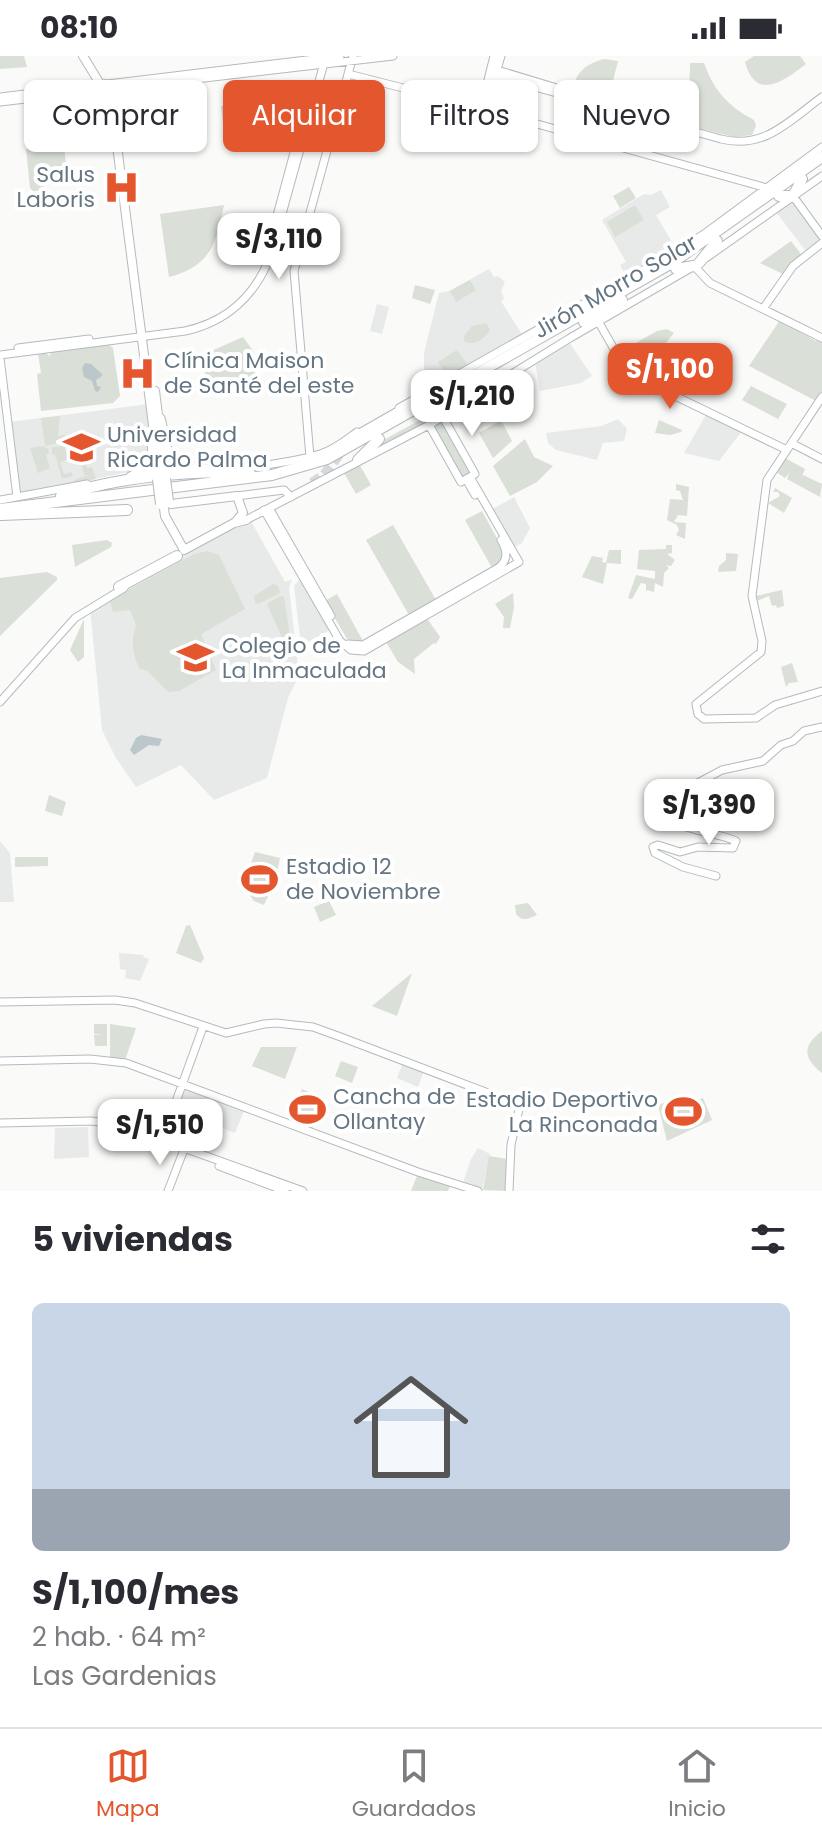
<!DOCTYPE html>
<html lang="es">
<head>
<meta charset="utf-8">
<style>
	body { margin:0; font-family:Poppins,sans-serif; background:#f2f2f3; color:#2b2b33; height:100vh; display:flex; flex-direction:column; font-size:30px; white-space:nowrap }
	* { box-sizing:border-box; margin:0 }
	p { font-size:26px; color:#7c7c81 }
	.icon { flex:none; width:44px; height:44px; fill:none; stroke:currentColor; stroke-width:2; stroke-linecap:round; stroke-linejoin:round }
	.map { position:relative; height:1135px; overflow:hidden }
	.details { display:flex; flex-direction:column; background:#fff; flex:1 }
	.details>* { flex:none }
	.guide { position:absolute; left:24px; top:24px; width:774px; height:72px; display:flex; gap:16px }
	.price { position:absolute; translate:-50% -68px; padding:0 18px; border-radius:16px; background:#fff; color:#222; font-size:26px; line-height:52px; filter:drop-shadow(0 2px 4px #0008) }
	.price::after { content:''; position:absolute; left:50%; top:48px; width:24px; height:18px; margin-left:-12px; background:inherit; clip-path:polygon(0 0,100% 0,50% 100%) }
	.price.current { background:#e4572e; color:#fff }
	ul { padding:0; list-style:none }
	li { display:grid; align-content:center; gap:16px; height:424px; padding:0 32px }
	li span { display:grid; place-items:center; height:248px; border-radius:12px; color:#555 }
	li>.icon { margin-inline-start:auto }
	span .icon { width:144px; height:144px; fill:#fffc; stroke-width:1 }
	li b { font-size:34px }
	h2 { display:flex; justify-content:space-between; align-items:center; height:96px; padding:0 32px; font-size:34px }
	.chip { padding:0 28px; border-radius:12px; background:#fff; box-shadow:0 2px 6px #0004; font-size:28px; line-height:72px }
	.chip.current { background:#e4572e; color:#fff }
	.status { display:flex; justify-content:space-between; align-items:center; height:56px; padding:0 40px; background:#fff; direction:ltr }
	.status svg { height:22px; fill:currentColor }
	.tab-bar { display:flex; justify-content:space-around; align-items:center; height:112px; border-top:2px solid #e1e1e2; background:#fff; font-size:22px; color:#7c7c81 }
	.tab-bar a { display:grid; justify-items:center; gap:4px }
	.tab-bar .current { color:#e4572e }
	.map>svg:first-child { display:block }
	.built { fill:#e8e9e9 }
	.green { fill:#dadfd7 }
	.water { fill:#bbc7cb }
	.lines { fill:none; stroke-linecap:round; stroke-linejoin:round }
	.highway-tunnel { stroke:#d5d9db; stroke-width:10; stroke-dasharray:10 5; stroke-linecap:butt }
	.secondary-casing { stroke:#b3babf; stroke-width:9 }
	.primary-casing { stroke:#b5babe; stroke-width:10 }
	.highway-casing { stroke:#b4b9bd; stroke-width:12 }
	.secondary { stroke:#fff; stroke-width:7 }
	.primary { stroke:#fff; stroke-width:8 }
	.highway { stroke:#fff; stroke-width:10 }
	.primary-bridge-casing { stroke:#b5babe; stroke-width:10; stroke-linecap:butt }
	.highway-bridge-casing { stroke:#b4b9bd; stroke-width:12; stroke-linecap:butt }
	.primary-bridge { stroke:#fff; stroke-width:8 }
	.highway-bridge { stroke:#fff; stroke-width:10 }
	.labels { text-anchor:middle; stroke-width:8; stroke-linejoin:round; paint-order:stroke }
	.poi-label { font-size:22px; fill:#657683; stroke:#fff; text-anchor:start }
	.street-label { font-size:22px; fill:#657683; stroke:#fff }
</style>
</head>
<body>
<div class="status"><b>08:10</b><svg viewBox="0 0 49 12"><path d="M0 12V9h3v3zM5 12V6h3v6zM10 12V3h3v9zM15 12V0h3v12zM26 1h20v11H26zM47 4h2v5h-2z"/></svg></div>
<div class="map">
<svg width="822" height="1135" viewBox="0 0 822 1135">
	<rect width="100%" height="100%" fill="#fafaf8"/>
	<path class="built" d="M661 134 670 151 656 159 676 193 627 222 620 209 626 206 602 164 644 138 651 139Z
		M793 145 820 181 819 185 805 194 776 156Z
		M489 213 494 221 498 220 505 226 501 235 504 243 501 245 523 280 428 335 424 324V297L439 237 449 235Z
		M377 248 389 251 382 278 370 275Z
		M569 286 592 320 581 327 540 335 535 306Z
		M149 348 150 371 147 372 150 402 149 407 139 414 19 438 9 366Z
		M706 359 742 375 719 405 684 397Z
		M618 363 627 373 624 385 603 387 597 404 556 394 548 387 546 377 602 370Z
		M514 441 530 472 522 487 513 492 491 454Z
		M251 465 285 526 292 523 289 532 298 611 301 616 288 642 267 722 214 744 181 709 136 731 116 702 102 674 90 552 238 468 243 469Z
		M301 521 330 574 301 590 294 530Z
		M0 785 10 797 14 846H0Z
		M119 897 144 899 143 901 149 903 140 925 125 922 126 914 120 913Z
		M403 1007 424 1015 418 1031 397 1022Z
		M183 1031 245 1052 235 1077 214 1069 204 1095 165 1081Z
		M88 1071 89 1101 54 1103 55 1072Z
		M478 1092 490 1098 482 1134 463 1127 471 1103Z"/>
	<path class="green" d="M0 0H24L27 11 0 13Z
		M754 0H800L806 8C785 24 756 47 745 6Z
		M604 3 618 5 608 45 572 34C577 16 585 8 604 3Z
		M690 7H704C714 35 728 50 754 64L756 70 752 79 734 81 683 68 689 43Z
		M248 46 252 53 243 82 236 92 226 93 221 50Z
		M64 90 67 116 54 122 35 137 30 132 26 93Z
		M629 131 636 142 620 152 613 140Z
		M224 149C216 188 211 210 169 221L160 158Z
		M635 149 644 164 615 181 607 166Z
		M791 185 801 198 783 218 760 207Z
		M470 224 476 234 456 246 450 235Z
		M415 229 435 234 430 248 412 242Z
		M780 264 816 285 822 284V336L816 345 749 310Z
		M486 267 490 274C484 283 474 291 464 285V280L472 270Z
		M667 273 674 277 640 319 630 312 618 297 657 275Z
		M243 281 254 296 256 323 207 330 202 299Z
		M109 289 113 292 120 340 113 347 41 355 37 318 41 317 38 298 46 297 49 300 52 296Z
		M706 289 730 306 717 325 711 327 688 316Z
		M457 294 469 310 455 318 452 313 445 317 438 306Z
		M494 323 495 325 434 363 369 396 380 386Z
		M751 330 787 348 778 363 742 344Z
		M60 360 58 380 65 379 63 386 45 390 41 362Z
		M443 364 472 416 461 422 432 370Z
		M501 364 512 385 493 402 479 377Z
		M659 364 682 374 681 376 670 379 655 377Z
		M525 383 534 401 553 410 537 426 510 440 493 410Z
		M43 390 48 393 49 397 46 399 50 412 38 417 30 392Z
		M64 390 68 403 60 407 64 418 72 416 73 420 62 423 55 398 52 399V391Z
		M88 390 91 402 85 405 87 412 92 411 96 423 75 428 74 424 89 419H84L78 392Z
		M785 402 805 413 802 420 803 419 822 428 820 441 787 423 790 416 785 422 776 416Z
		M358 406 371 429 356 438 343 415Z
		M676 428 689 431 687 460 678 459 674 466 686 467 685 483 676 479 679 474 677 469 667 464 670 443 683 444 680 435 676 434Z
		M775 432 792 442 784 457 768 447 780 440 778 436H773Z
		M482 455 503 493V504L492 512 465 464Z
		M393 469 436 544 409 559 366 484Z
		M107 484 112 487 111 491 75 511 72 489Z
		M666 489H672V497L667 498 675 504 671 510 666 509 669 512 664 517 663 531 655 527 654 536 647 534 646 536V528L641 527 632 543 628 542 636 519 655 523V515L637 513 639 494 666 493Z
		M609 494H621V508L607 507 603 528 582 521 592 500 603 502 602 506 606 507Z
		M207 495 219 499 245 553 201 578 216 614 179 635 168 636 148 615 140 613C132 598 131 585 136 569L130 554 113 556 110 544 194 498Z
		M726 497 738 498 736 515 718 516 719 510 726 504Z
		M47 516 57 521V524L0 580V522Z
		M273 528 278 530 280 537 258 548 255 547 254 540Z
		M782 534 784 550 777 552 776 549 772 550 769 540 757 545 756 540Z
		M513 537 514 551 510 572H503L504 561 495 548Z
		M337 538 363 585 359 587 347 583 325 545Z
		M280 540 284 541 293 601 291 602 267 548Z
		M426 561 440 581 436 588 434 587 414 603 415 618 398 606 385 584Z
		M84 563V601L78 606 70 594Z
		M792 607 798 626 789 627 786 631 781 611Z
		M49 739 66 746 62 760 45 755Z
		M255 796 280 802 275 825 264 849 254 845 243 830Z
		M15 801H48V810L15 811Z
		M329 845 336 859 320 866 314 851Z
		M528 847 537 859C529 863 522 866 516 858L515 849Z
		M190 869 204 902 201 907 176 897 186 870Z
		M412 917 397 960 372 950Z
		M94 968H107V990H95L94 979 103 978H94Z
		M110 968 136 972 125 1004 110 1002Z
		M822 975V1017C803 1002 802 990 822 975Z
		M261 991H297L285 1023 252 1010Z
		M341 1005 358 1011 352 1027 335 1020Z
		M302 1033 324 1042 312 1073 290 1065Z
		M683 1040 689 1047 703 1042 712 1064 667 1085 658 1049Z
		M489 1100 508 1103V1135L483 1134Z
		M418 1117 451 1127 448 1135H411Z"/>
	<path class="water" d="M85 307 91 308 103 319 96 324 97 330 101 331 98 336 95 335 92 325 84 321 82 312Z
		M141 679 162 683 159 690 149 689 134 699 130 694 136 682Z"/>
	<g class="lines">
		<path class="highway-tunnel" d="M312 427 324 419 341 396"/>
		<defs>
			<path id="secondary" d="M497 14 580 39
				M348 18 462 47 767 132
				M496 20 721 83C764 94 789 65 822 41
				M0 41 340 0
				M488 43 501 0
				M0 46 393 0
				M483 55 481 52 494 0
				M793 140 822 180
				M272 178 295 93
				M706 202 822 120
				M694 210 710 227 822 282
				M765 250 793 210 822 187
				M598 265 622 307 642 324 787 394
				M18 292 89 283
				M0 299 185 275C226 266 255 240 270 201L326 0
				M0 302 17 441
				M822 341 767 424 752 540 762 585 761 596 696 648 698 658 704 663 756 662 775 649 822 635
				M399 352 670 199 704 178 822 91
				M161 362C165 374 164 393 174 402 199 423 291 407 320 398 334 394 346 384 357 376
				M429 369 461 426 475 418 443 361
				M793 388 822 403
				M310 401 294 215 353 0
				M130 420 149 410 152 401 151 385
				M466 423 475 439
				M237 440 284 434 291 441
				M0 444 87 428
				M269 452 331 560
				M264 454 340 585 351 594 364 595 519 506 470 421
				M246 464 429 369 570 282 689 213
				M348 588 363 589 498 512C509 504 507 494 501 484
				M0 646 75 562 124 532
				M653 791 658 789 680 796 698 791 733 792 736 785C707 772 657 777 665 735L670 731H690L722 714 763 705 781 689 793 685 804 675 822 671
				M653 791 655 797 683 811 716 820
				M0 946 115 944 135 947 226 977 264 968 276 967 313 971 338 980 517 1048 519 1053 511 1089 509 1135
				M0 1005 90 1003 126 1007 418 1116 478 1135
				M0 1067 91 1065 117 1068 303 1135
				M162 1084 203 971
				M219 1110 285 1135
				M168 1135 183 1096"/>
			<path id="primary" d="M83 0 105 36 113 59 160 423
				M106 28 114 43 120 71
				M155 335 166 423
				M163 445 165 460 184 494 234 467 246 464
				M171 448 237 440 243 457 237 464"/>
			<path id="highway" d="M779 140H793L802 123
				M699 207 717 185
				M676 213 694 210
				M584 266 622 244
				M357 380 406 352
				M164 399 173 412 182 416
				M358 404 379 383
				M144 421 151 415 157 400
				M61 440C116 421 192 414 250 417
				M0 453 272 419 327 403 672 207 822 101
				M1 459 127 454
				M119 531 177 500"/>
		</defs>
		<use href="#secondary" class="secondary-casing"/>
		<use href="#primary" class="primary-casing"/>
		<use href="#highway" class="highway-casing"/>
		<use href="#secondary" class="secondary"/>
		<use href="#primary" class="primary"/>
		<use href="#highway" class="highway"/>
		<defs>
			<path id="primary-bridge" d="M166 423 169 445"/>
			<path id="highway-bridge" d="M158 423 161 448"/>
		</defs>
		<use href="#primary-bridge" class="primary-bridge-casing"/>
		<use href="#highway-bridge" class="highway-bridge-casing"/>
		<use href="#primary-bridge" class="primary-bridge"/>
		<use href="#highway-bridge" class="highway-bridge"/>
	</g>
	<defs>
		<symbol id="hospital-bare" viewBox="-9 -9 18 18"><path d="M-5-5h3v3.5h4V-5h3V5h-3V1.5h-4V5h-3Z" fill="#e4572e" stroke="#fff" stroke-width="2.5" paint-order="stroke"/></symbol>
		<symbol id="university-bare" viewBox="-9 -9 18 18"><path d="M0-5L7-2L0 1L-7-2ZM-4 1L0 2.5L4 1V4Q0 6-4 4Z" fill="#e4572e" stroke="#fff" stroke-width="2.5" paint-order="stroke"/></symbol>
		<symbol id="school-bare" viewBox="-9 -9 18 18"><path d="M0-5L7-2L0 1L-7-2ZM-4 1L0 2.5L4 1V4Q0 6-4 4Z" fill="#e4572e" stroke="#fff" stroke-width="2.5" paint-order="stroke"/></symbol>
		<symbol id="stadium-bare" viewBox="-9 -9 18 18"><path d="M0-5a6.5 5 0 1 0 0 10a6.5 5 0 1 0 0-10ZM-3.5-1.8h7v3.6h-7Z" fill="#e4572e" stroke="#fff" stroke-width="2.5" paint-order="stroke"/></symbol>
	</defs>
	<g fill-rule="evenodd">
		<use href="#hospital-bare" x="96" y="106" width="51" height="51"/>
		<use href="#hospital-bare" x="112" y="292" width="51" height="51"/>
		<use href="#university-bare" x="56" y="366" width="51" height="51"/>
		<use href="#school-bare" x="170" y="576" width="51" height="51"/>
		<use href="#stadium-bare" x="234" y="798" width="51" height="51"/>
		<use href="#stadium-bare" x="282" y="1028" width="51" height="51"/>
		<use href="#stadium-bare" x="658" y="1030" width="51" height="51"/>
	</g>
	<g class="labels">
		<g class="poi-label">
			<text x="95" y="126" text-anchor="end">Salus<tspan x="95" dy="25">Laboris</tspan></text>
			<text x="164" y="312">Clínica Maison<tspan x="164" dy="25">de Santé del este</tspan></text>
			<text x="107" y="386">Universidad<tspan x="107" dy="25">Ricardo Palma</tspan></text>
			<text x="222" y="597">Colegio de<tspan x="222" dy="25">La Inmaculada</tspan></text>
			<text x="286" y="818">Estadio 12<tspan x="286" dy="25">de Noviembre</tspan></text>
			<text x="333" y="1048">Cancha de<tspan x="333" dy="25">Ollantay</tspan></text>
			<text x="658" y="1051" text-anchor="end">Estadio Deportivo<tspan x="658" dy="25">La Rinconada</tspan></text>
		</g>
		<g class="street-label">
			<text transform="translate(615 230) rotate(-30)" y="8">Jirón Morro Solar</text>
		</g>
	</g>
</svg>
<b class="price" style="left:279px;top:225px">S/3,110</b>
<b class="price current" style="left:670px;top:355px">S/1,100</b>
<b class="price" style="left:472px;top:382px">S/1,210</b>
<b class="price" style="left:709px;top:791px">S/1,390</b>
<b class="price" style="left:160px;top:1111px">S/1,510</b>
<div class="guide">
<a class="chip">Comprar</a>
<a class="chip current">Alquilar</a>
<a class="chip">Filtros</a>
<a class="chip">Nuevo</a>
</div>
</div>
<section class="details">
<h2>5 viviendas<svg class="icon" aria-label="filters" viewBox="0 0 24 24"><path d="M4 7h16M4 17h16"/><circle cx="9" cy="7" r="2"/><circle cx="15" cy="17" r="2"/></svg></h2>
<ul>
<li><span style="background:linear-gradient(#c9d6e8 75%,#9aa5b1 0)"><svg class="icon" aria-label="home" viewBox="0 0 24 24"><path d="M3 11l9-7 9 7M6 9v11h12V9"/></svg></span><div><b>S/1,100/mes</b><p>2 hab. · 64 m²</p><p>Las Gardenias</p></div></li>
</ul>
</section>
<nav class="tab-bar">
<a class="current"><svg class="icon" aria-label="map" viewBox="0 0 24 24"><path d="M3 6l6-2 6 2 6-2v14l-6 2-6-2-6 2zM9 4v14M15 6v14"/></svg>Mapa</a>
<a><svg class="icon" aria-label="saved" viewBox="0 0 24 24"><path d="M7 4h10v16l-5-4-5 4z"/></svg>Guardados</a>
<a><svg class="icon" aria-label="home" viewBox="0 0 24 24"><path d="M3 11l9-7 9 7M6 9v11h12V9"/></svg>Inicio</a>
</nav>
</body>
</html>
